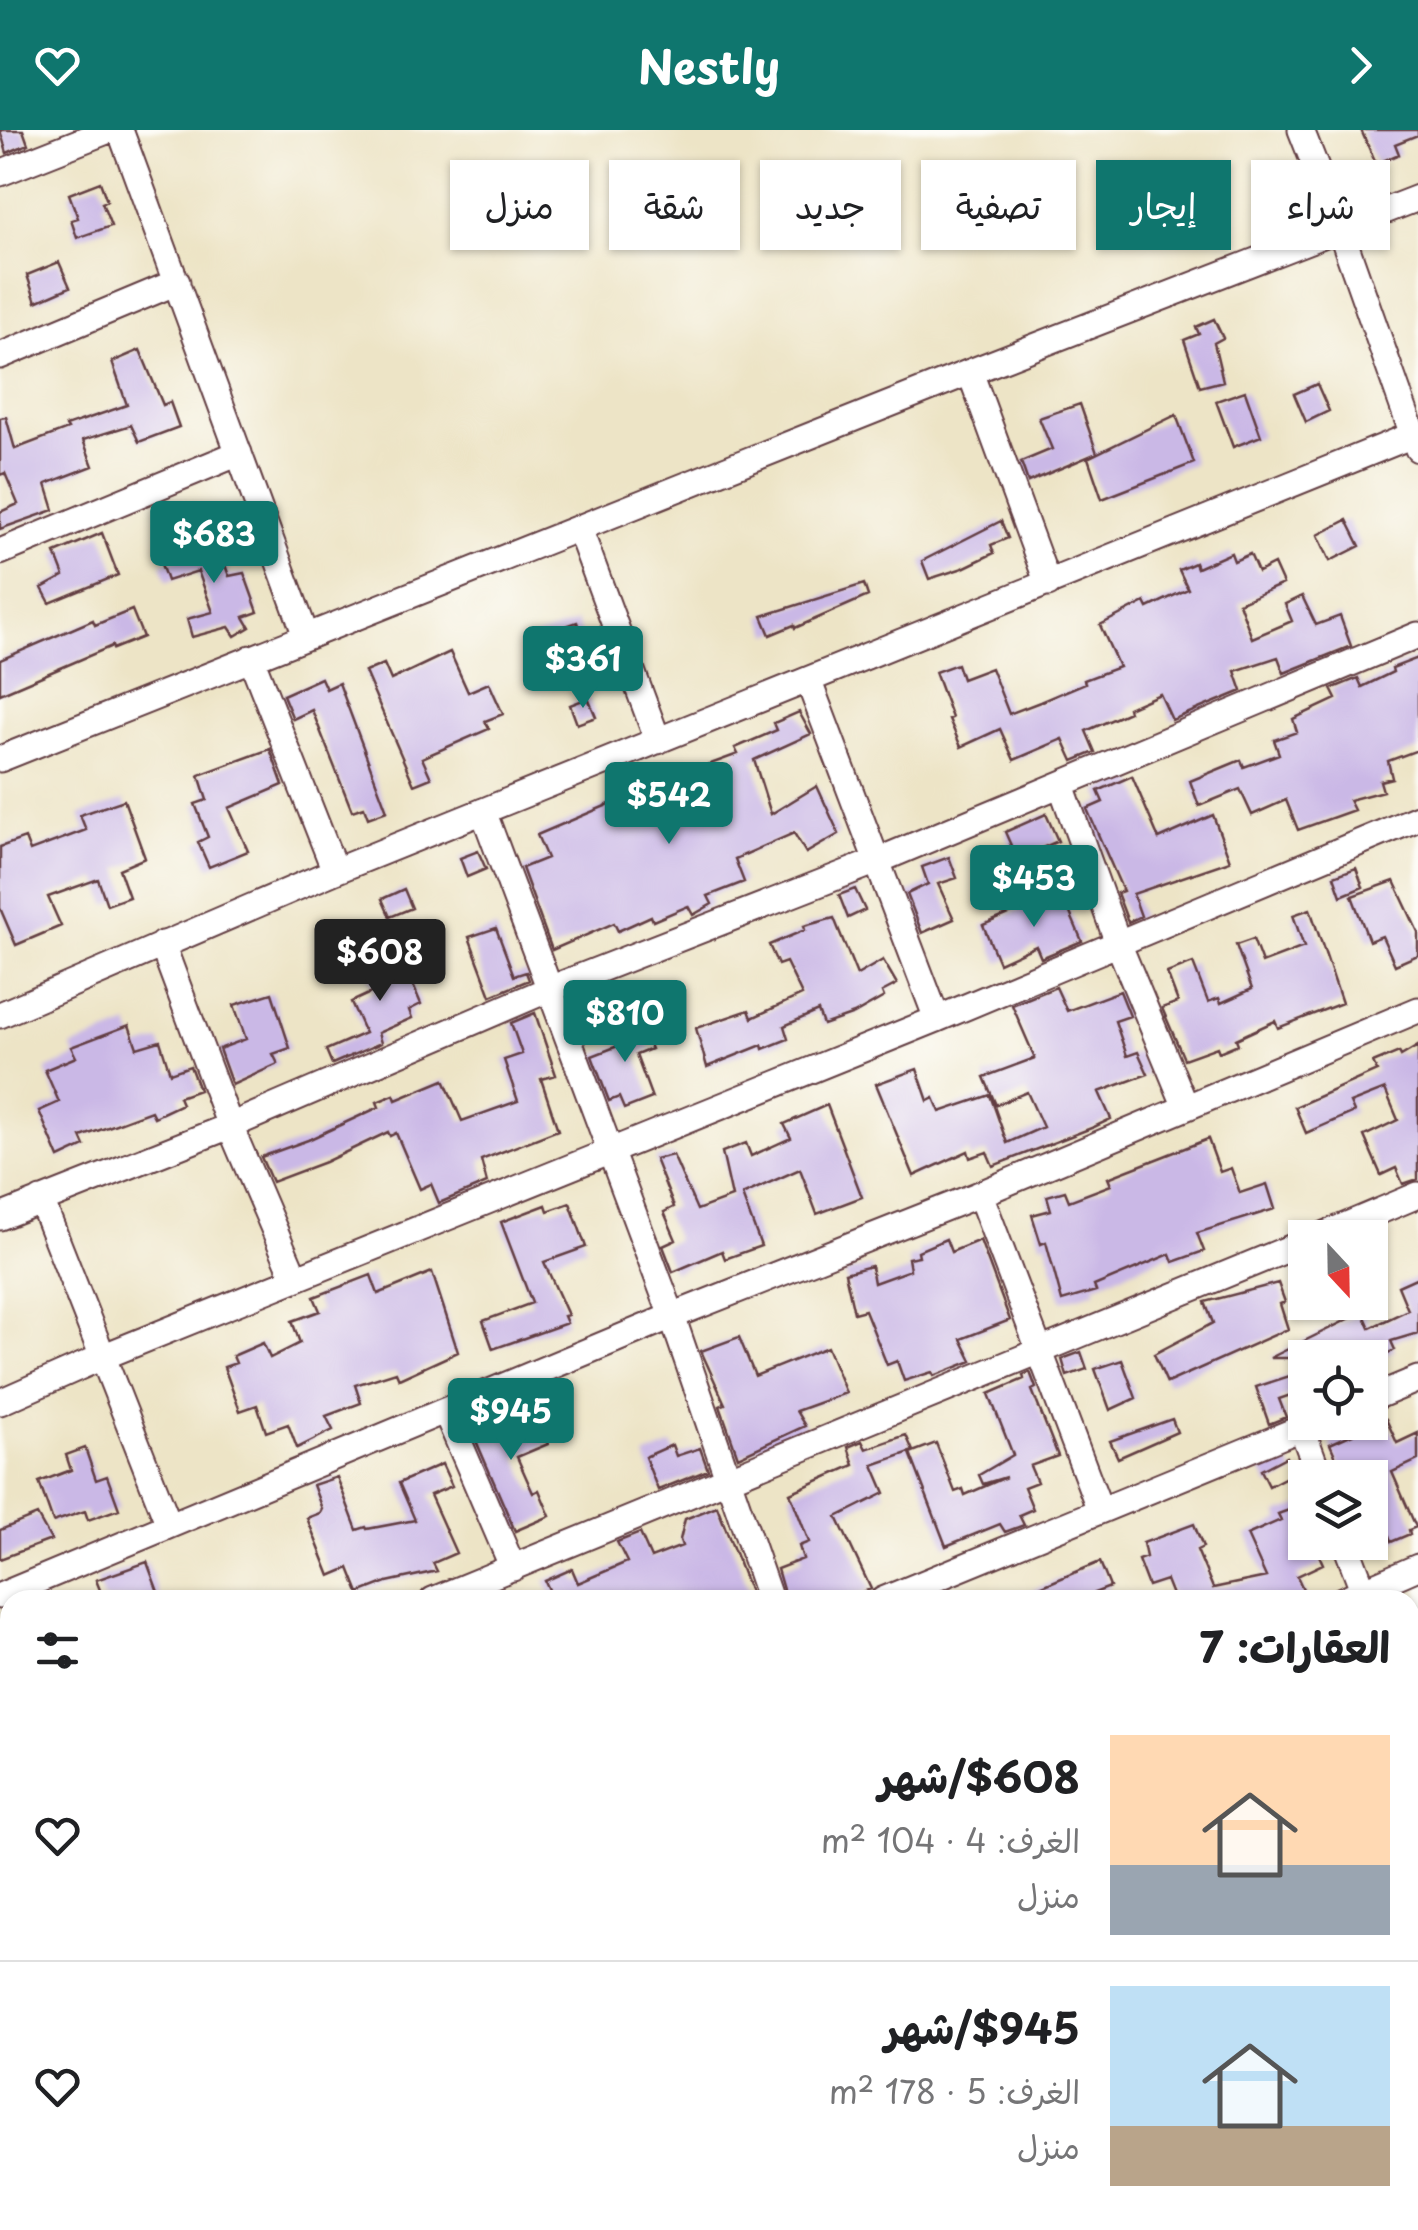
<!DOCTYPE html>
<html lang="ar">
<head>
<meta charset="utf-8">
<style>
	body { margin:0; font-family:"Playpen Sans","Playpen Sans Arabic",sans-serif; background:#f6f6f6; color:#202124; direction:rtl; height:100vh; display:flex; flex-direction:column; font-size:38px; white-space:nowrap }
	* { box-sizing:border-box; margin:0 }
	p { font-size:32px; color:#757577 }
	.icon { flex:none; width:55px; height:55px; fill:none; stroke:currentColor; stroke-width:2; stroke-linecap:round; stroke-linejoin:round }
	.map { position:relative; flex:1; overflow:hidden; direction:ltr }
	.sheet { position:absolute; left:0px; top:1460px; width:1420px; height:640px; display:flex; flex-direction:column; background:#fff; border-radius:30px 30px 0 0; box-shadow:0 2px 8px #0004; direction:rtl }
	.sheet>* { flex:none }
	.hud { position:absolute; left:30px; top:30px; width:1360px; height:90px; direction:rtl; display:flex; gap:20px }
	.needle { width:65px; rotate:158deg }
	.fabs { position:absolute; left:1288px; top:1090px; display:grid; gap:20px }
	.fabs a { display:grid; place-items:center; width:100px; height:100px; border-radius:0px; background:#fff; box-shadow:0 2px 8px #0004; font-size:50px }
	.price { position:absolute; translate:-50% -85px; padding:0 22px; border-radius:10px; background:#0f766e; color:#fff; font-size:32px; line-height:65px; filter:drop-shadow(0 2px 5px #0008) }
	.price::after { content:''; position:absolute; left:50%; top:60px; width:30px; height:22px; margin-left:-15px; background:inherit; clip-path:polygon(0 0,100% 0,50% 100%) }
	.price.selected { background:#222; color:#fff }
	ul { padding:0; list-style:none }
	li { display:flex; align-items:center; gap:30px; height:250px; padding:0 30px }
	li+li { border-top:2px solid #e0e0e0 }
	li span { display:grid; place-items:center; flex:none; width:280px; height:200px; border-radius:0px; color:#555 }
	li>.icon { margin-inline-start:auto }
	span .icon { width:120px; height:120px; fill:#fffc; stroke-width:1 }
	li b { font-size:42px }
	h2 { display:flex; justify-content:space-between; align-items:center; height:120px; padding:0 30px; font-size:42px }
	.pill { padding:0 35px; border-radius:0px; background:#fff; box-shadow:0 2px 8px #0004; font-size:35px; line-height:90px }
	.pill.selected { background:#0f766e; color:#fff }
	header { display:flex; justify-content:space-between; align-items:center; height:130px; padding:0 30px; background:#0f766e; color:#fff; font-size:45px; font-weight:700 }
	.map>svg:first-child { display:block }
	.building { fill:#cab8e6 }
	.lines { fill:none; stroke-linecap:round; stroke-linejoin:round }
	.minor-casing { stroke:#623d42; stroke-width:29 }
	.minor { stroke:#fff; stroke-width:25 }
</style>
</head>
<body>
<header><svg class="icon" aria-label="forward" viewBox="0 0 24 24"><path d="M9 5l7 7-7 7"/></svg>Nestly<svg class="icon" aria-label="heart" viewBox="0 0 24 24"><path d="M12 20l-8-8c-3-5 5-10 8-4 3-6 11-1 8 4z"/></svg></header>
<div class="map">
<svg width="1418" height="2100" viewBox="0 0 1418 2100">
	<rect width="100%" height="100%" fill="#fdfcf7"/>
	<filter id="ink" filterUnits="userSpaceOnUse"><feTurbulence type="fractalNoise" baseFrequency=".01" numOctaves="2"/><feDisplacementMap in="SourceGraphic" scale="20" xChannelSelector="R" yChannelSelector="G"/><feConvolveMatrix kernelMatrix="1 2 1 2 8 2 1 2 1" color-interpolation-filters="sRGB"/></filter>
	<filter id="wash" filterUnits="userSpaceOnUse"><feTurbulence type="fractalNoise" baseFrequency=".0048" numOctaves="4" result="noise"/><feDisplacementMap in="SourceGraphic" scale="40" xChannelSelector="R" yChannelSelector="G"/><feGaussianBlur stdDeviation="2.25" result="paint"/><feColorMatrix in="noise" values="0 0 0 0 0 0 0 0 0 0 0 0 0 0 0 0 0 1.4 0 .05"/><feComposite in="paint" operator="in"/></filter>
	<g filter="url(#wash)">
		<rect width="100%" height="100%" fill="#ede4c6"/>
		<g id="blocks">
			<path class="building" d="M0 0H23L28 14 7 23Z
				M1361 0H1418V5L1395 14 1399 24 1376 34Z
				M100 52 107 71 102 73 111 96 77 108 71 90 78 88 69 64Z
				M59 132 70 157 36 172 27 145Z
				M1214 189 1223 208 1214 213 1223 251 1200 257 1184 210 1199 204 1196 197Z
				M140 220 163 275 170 272 179 297 139 312 131 295 83 310 93 336 46 354 54 380 0 399V382L18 374 5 343 0 345V288L6 287 15 319 68 299 66 296 127 275 112 232Z
				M1317 254 1329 281 1306 292 1294 264Z
				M1245 261 1261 306 1233 317 1216 271Z
				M1080 274 1097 323 1028 352 1021 332 1052 319 1039 288Z
				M1176 285 1194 333 1102 369 1088 328Z
				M1347 390 1360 416 1330 431 1318 405Z
				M1001 391 1008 408 991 415 994 423 963 438 929 449 922 431Z
				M211 396 229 446 244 443 258 482 244 487 250 497 235 506 229 497 192 507 187 489 213 482 198 441 167 451 161 434 191 424 184 406Z
				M102 403 118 445 50 473 42 458 64 446 55 423Z
				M1231 423 1234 431 1250 424 1258 442 1274 434 1283 454 1239 473 1252 508 1292 491 1285 474 1302 466 1316 495 1340 486 1351 516 1284 543 1278 527 1235 541 1242 561 1172 590 1160 564 1128 578 1129 582 1086 601 1095 622 1073 631 1063 609 1014 630 1000 599 961 617 949 589 952 588 935 542 957 534 962 549 991 538 1009 584 1040 572 1085 553 1084 550 1119 537 1100 495 1145 472 1148 478 1188 459 1179 440 1195 433 1197 438Z
				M864 454 868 466 795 498 794 495 770 505 762 486Z
				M132 480 143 507 113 519 112 516 0 564V530L93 490 95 495Z
				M577 492 587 523 541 539 529 509Z
				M450 522 468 562 489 553 503 584 485 591 489 599 422 628 431 648 414 655 365 542 384 534 391 550Z
				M1418 528V620L1388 631 1392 648 1380 651 1383 661 1349 670 1354 680 1298 700 1286 670 1252 685 1240 659 1199 676 1190 651 1241 630 1244 637 1279 624 1274 610 1297 602 1293 589 1336 569 1331 559 1358 548 1362 557 1393 542 1392 538Z
				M321 548 326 559 339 553 387 681 368 688 364 677 352 681 312 580 293 589 283 565Z
				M588 568 596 587 577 594 570 575Z
				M799 582 811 604 754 630 771 684 817 656 839 704 806 723 794 703 735 729 744 752 708 766 712 774 693 785 688 776 653 791 651 786 618 801 614 793 552 820 522 738 547 728 537 705 624 668 631 687 668 670 666 665 710 650 705 636 738 624 735 618 777 600 774 593Z
				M270 619 283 655 229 678 248 721 209 737 198 712 208 707 195 674 207 670 199 645Z
				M1132 646 1159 709 1213 685 1230 731 1133 764 1141 786 1128 792 1117 763 1123 761 1087 679 1103 672 1098 661Z
				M124 670 145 728 119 739 129 767 107 775 98 749 48 767 61 796 16 815 0 778V717L25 708 30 721 86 700 80 685Z
				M1046 684 1058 711 1017 729 1005 702Z
				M478 721 486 739 467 747 460 728Z
				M949 727 957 748 938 754 954 789 922 803 907 764 928 754 922 737Z
				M1356 738 1363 757 1341 766 1334 746Z
				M1394 751 1418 802V825L1395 835 1382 806 1369 811 1352 766Z
				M404 759 412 778 390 787 382 769Z
				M855 759 865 780 848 788 839 765Z
				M1061 762 1082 811 1041 828 1036 816 999 833 983 795Z
				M1310 779 1342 873 1278 898 1275 891 1236 909 1238 914 1219 922 1217 917 1184 929 1162 878 1178 872 1167 843 1193 833 1208 872 1219 868 1221 873 1252 859 1236 815 1253 809 1262 833 1304 817 1293 785Z
				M834 788 857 845 883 830 897 854 882 862 884 867 854 884 823 895 818 881 784 896 788 909 763 919 762 915 707 937 696 898 749 880 752 888 802 865 786 832 778 835 769 815 805 800 804 796Z
				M496 798 514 846 526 842 529 850 491 866 469 807Z
				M397 817 421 874 409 880 412 888 378 903 381 913 332 934 326 920 365 903 351 872 375 861 362 832Z
				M1056 857 1067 881 1120 861 1130 886 1115 891 1127 926 1138 922 1148 944 1099 962 1111 989 1094 997 993 1036 987 1022 970 1028 968 1021 914 1046 876 954 917 939 928 971 934 968 940 982 990 965 1007 1013 1043 997 1027 962 996 975 984 947 1035 928 1012 875Z
				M272 863 290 918 273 924 278 934 232 955 219 919 246 909 234 875Z
				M535 883 556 945 541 949 558 1000 481 1030 487 1053 439 1073 431 1054 420 1059 396 1003 390 1006 388 1002 325 1032 272 1052 261 1027 308 1010 379 977 377 972 394 965 396 970 444 950 462 991 518 971 504 930 522 924 511 893Z
				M636 883 651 919 636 925 652 968 624 979 619 967 609 971 592 926 623 914 614 892Z
				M129 895 137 918 160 911 170 943 190 936 199 960 179 967 182 974 154 987 151 981 81 1007 85 1016 59 1028 39 981 59 972 45 940 76 927 71 917Z
				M1418 916V1049L1403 1054 1396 1038 1381 1045 1364 1006 1398 990 1385 959 1350 973 1354 982 1306 1003 1295 977 1377 941 1373 933 1399 922 1401 926Z
				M827 975 862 1067 817 1084 800 1039 742 1065 761 1116 725 1129 722 1121 673 1142 663 1116 676 1110 664 1082 674 1077 655 1029 673 1025 697 1080 732 1067 722 1022 746 1013 751 1026 791 1008 784 994Z
				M1208 1009 1220 1042 1231 1038 1240 1063 1267 1054 1275 1079 1197 1103 1204 1121 1173 1132 1170 1124 1094 1156 1096 1161 1062 1171 1046 1112 1041 1114 1032 1085 1051 1080 1047 1066 1065 1061 1069 1071 1111 1055 1108 1048Z
				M570 1073 586 1117 544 1132 568 1185 564 1186 567 1193 493 1219 483 1191 532 1173 501 1092 546 1075 548 1081Z
				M946 1109 951 1122 980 1110 1010 1190 961 1209 972 1231 934 1246 932 1242 904 1251 897 1231 887 1235 865 1180 854 1183 845 1143 871 1136 874 1153 910 1140 908 1128 919 1126 918 1121Z
				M432 1142 458 1222 399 1249 396 1242 355 1255 361 1273 326 1286 333 1300 297 1318 288 1294 266 1302 257 1275 240 1281 224 1237 236 1233 233 1226 263 1213 270 1228 300 1213 292 1191 320 1181 314 1167 371 1145 378 1164Z
				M1418 1147V1203L1391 1211 1395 1220 1371 1231 1370 1228H1270L1363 1182 1370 1198 1408 1180 1398 1156Z
				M1278 1153 1285 1172 1280 1174 1288 1199 1167 1253 1154 1224 1213 1193 1205 1172Z
				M739 1207 755 1246 827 1217 846 1263 796 1281 805 1296 738 1327 720 1276 725 1274 701 1221Z
				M1081 1222 1087 1239 1067 1246 1062 1229Z
				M1122 1230 1136 1268 1110 1280 1095 1239Z
				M1305 1241V1260L1279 1269 1286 1287 1269 1294 1256 1257Z
				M1030 1242 1036 1258 1032 1260 1058 1326 1030 1336 1037 1352 1024 1357 1033 1379 1019 1385 1024 1395 1005 1402 1000 1394 946 1416 910 1323 936 1313 955 1362 963 1359 965 1365 1006 1347 983 1354 979 1345 1013 1325 989 1264 1024 1249 1023 1245Z
				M509 1273 521 1300 539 1292 548 1314 517 1327 533 1363 539 1360 550 1386 515 1401 468 1292Z
				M1172 1289 1177 1302 1118 1328 1110 1311Z
				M1386 1289 1397 1313 1418 1303V1330L1392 1342 1416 1397 1409 1400 1410 1404 1391 1412 1379 1380 1370 1384V1348H1345L1330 1314Z
				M906 1305 913 1321 873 1335 885 1363 837 1387 871 1459 841 1470H786L777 1439 803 1429 799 1416 809 1412 790 1363 854 1335 848 1317 862 1311 866 1319Z
				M672 1315 676 1326 700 1318 708 1340 658 1360 645 1327Z
				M85 1318 96 1350 107 1346 119 1379 88 1390 85 1381 53 1392 39 1352 71 1340 66 1325Z
				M1286 1327 1294 1343 1269 1356 1261 1340Z
				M442 1334 452 1356 430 1365 456 1423 433 1433 437 1441 387 1452 359 1463 349 1438 330 1446 307 1388 320 1383 322 1379 313 1355 337 1347 357 1400 366 1397 367 1399 415 1390 399 1353Z
				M1305 1374V1412H1313L1323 1434 1297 1446 1308 1470H1174L1166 1450 1148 1456 1138 1430 1146 1427 1143 1413 1194 1394 1203 1417 1197 1420 1213 1458 1266 1447 1247 1405 1281 1390 1278 1384Z
				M717 1376 753 1470H537L551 1464 545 1451 572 1439 578 1453 627 1432 617 1412 640 1403 651 1428 682 1416 680 1410 685 1389Z
				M37 1385 51 1410 0 1429V1400Z
				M147 1432 161 1470H104L96 1450Z
				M1100 1432 1110 1457 1076 1470H1009Z"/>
		</g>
	</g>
	<g filter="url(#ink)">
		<use href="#blocks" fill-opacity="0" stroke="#623d42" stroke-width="2.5"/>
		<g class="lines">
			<defs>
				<path id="minor" d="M120 0 306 506
					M1301 0 1340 99 1418 319
					M0 43 109 0
					M0 226 177 152
					M970 242 1048 454
					M579 398 658 611
					M0 422 239 323
					M251 528 335 741
					M809 552 937 889
					M0 629 970 242 1418 68
					M1061 655 1118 813 1185 975
					M483 681 672 1186 770 1470
					M162 814 230 996 295 1148
					M0 885 335 741 1413 305
					M980 1064 1100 1380
					M41 1070 169 1395
					M0 1087 230 996 547 860 877 731 1418 505
					M1316 1108 1418 1065
					M1370 1269 1418 1249
					M0 1272 102 1227 937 889 1418 688
					M446 1282 513 1438
					M1302 1299 1320 1348
					M1345 1412 1367 1470
					M0 1466 672 1186 980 1064 1418 880
					M433 1470 1305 1112
					M883 1470 1316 1292
					M1342 1470 1418 1437
					M1410 1593 1418 1616
					M0 1662 10 1688
					M1410 1742 1418 1739
					M0 1836 10 1832
					M1410 1913 1418 1910
					M0 1945 10 1941
					M157 2090 160 2100
					M628 2090 632 2100
					M1220 2090 1224 2100
					M79 2100 103 2090
					M276 2100 300 2090
					M556 2100 581 2090
					M945 2100 972 2090"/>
			</defs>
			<use href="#minor" class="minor-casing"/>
			<use href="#minor" class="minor"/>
		</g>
	</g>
</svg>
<div class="fabs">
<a><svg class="needle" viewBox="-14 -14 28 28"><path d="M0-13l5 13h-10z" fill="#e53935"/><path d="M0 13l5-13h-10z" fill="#757577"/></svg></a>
<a><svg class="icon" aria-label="locate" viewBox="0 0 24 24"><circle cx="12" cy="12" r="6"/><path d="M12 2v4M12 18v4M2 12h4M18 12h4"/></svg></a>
<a><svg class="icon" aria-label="layers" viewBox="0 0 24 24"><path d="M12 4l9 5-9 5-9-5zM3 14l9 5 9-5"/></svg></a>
</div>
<b class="price" style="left:214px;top:456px">$683</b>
<b class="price" style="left:583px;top:581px">$361</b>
<b class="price" style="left:669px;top:717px">$542</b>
<b class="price" style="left:1034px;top:800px">$453</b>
<b class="price selected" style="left:380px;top:874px">$608</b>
<b class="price" style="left:625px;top:935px">$810</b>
<b class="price" style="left:511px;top:1333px">$945</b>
<div class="hud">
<a class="pill">شراء</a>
<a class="pill selected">إيجار</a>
<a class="pill">تصفية</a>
<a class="pill">جديد</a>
<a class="pill">شقة</a>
<a class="pill">منزل</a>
</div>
<section class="sheet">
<h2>العقارات: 7<svg class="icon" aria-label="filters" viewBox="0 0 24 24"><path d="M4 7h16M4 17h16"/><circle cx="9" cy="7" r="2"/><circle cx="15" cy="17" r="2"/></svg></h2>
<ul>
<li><span style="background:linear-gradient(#ffd9b3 65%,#9aa5b1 0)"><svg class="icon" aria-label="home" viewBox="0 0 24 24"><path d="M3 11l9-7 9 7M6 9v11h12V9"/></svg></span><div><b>$608/شهر</b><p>الغرف: 4 · 104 m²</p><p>منزل</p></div><svg class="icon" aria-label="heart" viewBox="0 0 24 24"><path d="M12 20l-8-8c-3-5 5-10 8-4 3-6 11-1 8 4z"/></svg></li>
<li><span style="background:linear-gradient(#bfe0f5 70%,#b9a48a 0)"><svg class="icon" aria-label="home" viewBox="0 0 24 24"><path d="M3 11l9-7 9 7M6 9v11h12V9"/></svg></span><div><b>$945/شهر</b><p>الغرف: 5 · 178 m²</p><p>منزل</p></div><svg class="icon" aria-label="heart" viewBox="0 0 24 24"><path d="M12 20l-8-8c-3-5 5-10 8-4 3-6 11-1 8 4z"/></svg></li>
</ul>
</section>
</div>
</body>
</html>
